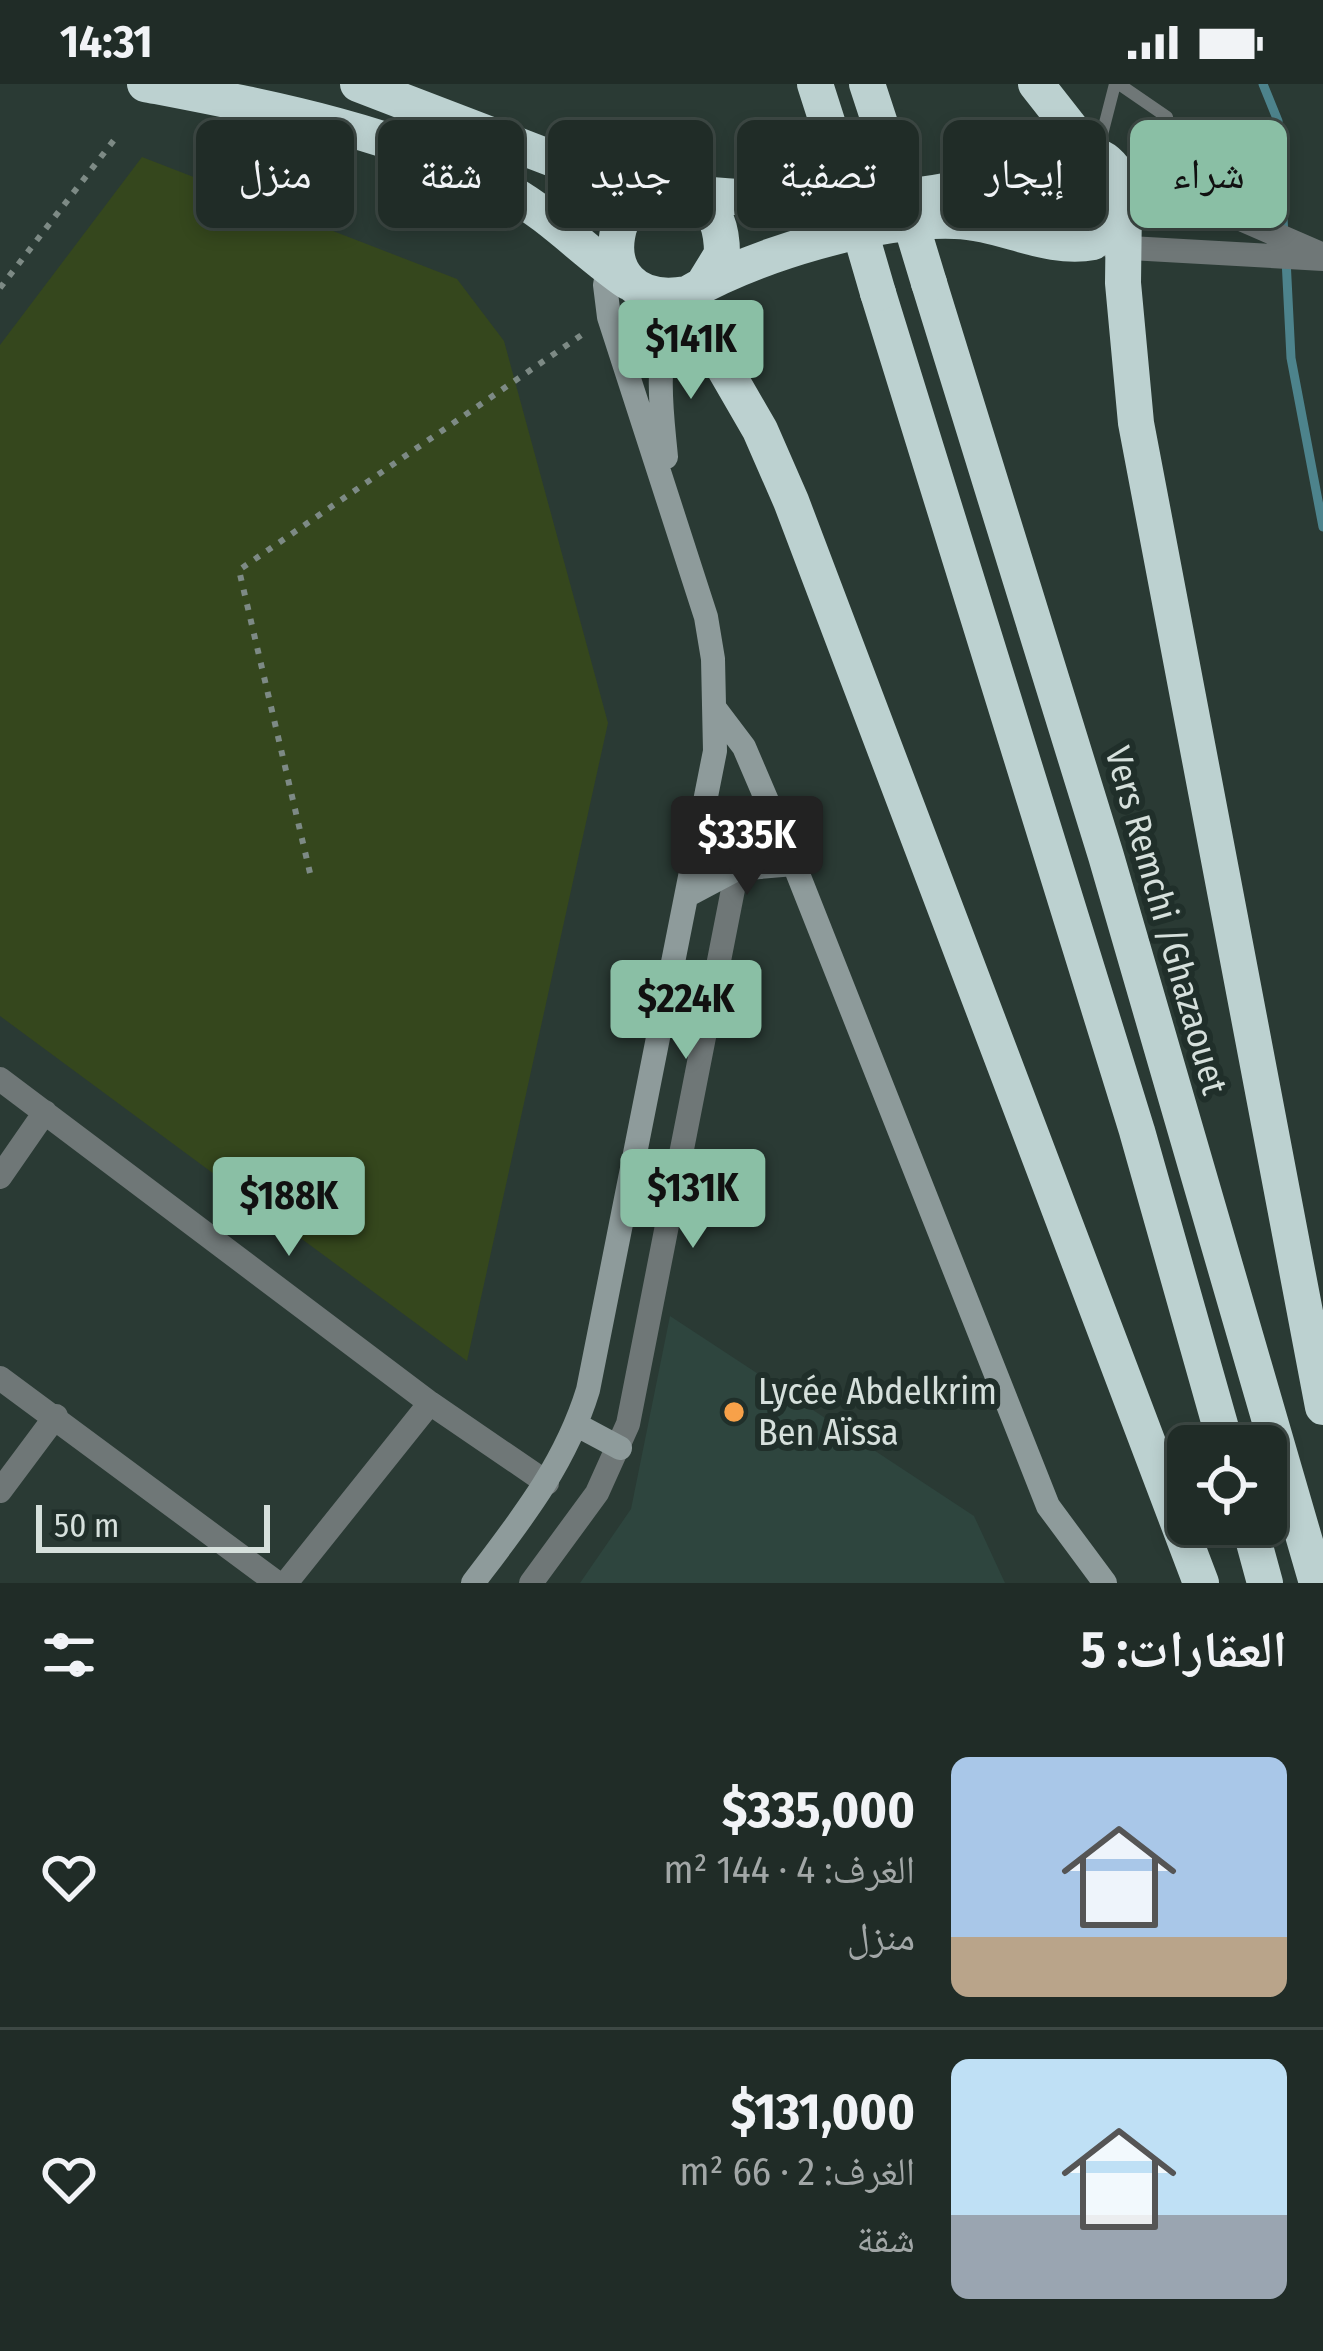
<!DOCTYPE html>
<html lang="ar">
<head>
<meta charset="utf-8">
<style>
	body { margin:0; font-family:"Fira Sans Condensed","Noto Naskh Arabic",sans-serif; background:#2d3833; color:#f1f3f6; direction:rtl; height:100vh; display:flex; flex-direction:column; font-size:45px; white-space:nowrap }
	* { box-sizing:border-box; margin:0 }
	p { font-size:39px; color:#a2a7a7 }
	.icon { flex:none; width:66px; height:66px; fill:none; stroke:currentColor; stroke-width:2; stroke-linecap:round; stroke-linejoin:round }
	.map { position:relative; height:1499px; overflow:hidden; direction:ltr }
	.side { display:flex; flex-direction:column; background:#202c27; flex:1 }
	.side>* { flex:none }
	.top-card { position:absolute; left:36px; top:36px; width:1251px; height:108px; direction:rtl; display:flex; gap:24px }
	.tools { position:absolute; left:1167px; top:1341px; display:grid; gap:24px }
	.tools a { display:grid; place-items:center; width:120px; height:120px; border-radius:18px; background:#202c27; box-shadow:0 6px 18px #0003,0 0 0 3px #3d4844; font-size:60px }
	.scale { position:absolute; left:36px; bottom:30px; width:234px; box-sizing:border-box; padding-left:12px; border:6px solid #d6e0dc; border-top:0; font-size:33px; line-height:42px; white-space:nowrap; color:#d6e0dc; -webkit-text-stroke:9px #202f2a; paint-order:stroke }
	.price { position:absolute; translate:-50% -102px; padding:0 27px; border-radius:12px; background:#8abfa5; color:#111; font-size:39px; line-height:78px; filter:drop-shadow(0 3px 6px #0008) }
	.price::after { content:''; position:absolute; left:50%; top:72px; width:36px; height:27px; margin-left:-18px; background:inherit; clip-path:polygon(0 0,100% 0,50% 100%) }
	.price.active { background:#222; color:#fff }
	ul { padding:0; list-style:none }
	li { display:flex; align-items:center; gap:36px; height:300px; padding:0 36px }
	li+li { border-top:3px solid #3d4844 }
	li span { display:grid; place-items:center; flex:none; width:336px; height:240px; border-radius:18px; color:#555 }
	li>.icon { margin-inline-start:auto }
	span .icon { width:144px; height:144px; fill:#fffc; stroke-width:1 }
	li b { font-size:51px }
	h2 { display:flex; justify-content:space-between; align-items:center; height:144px; padding:0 36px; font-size:51px }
	.chip { padding:0 42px; border-radius:18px; background:#202c27; box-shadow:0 6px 18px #0003,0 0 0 3px #3d4844; font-size:42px; line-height:108px }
	.chip.active { background:#8abfa5; color:#111 }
	.status { display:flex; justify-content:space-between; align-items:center; height:84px; padding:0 60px; background:#202c27; direction:ltr }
	.status svg { height:33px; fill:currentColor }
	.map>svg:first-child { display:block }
	.built { fill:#2e453e }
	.green { fill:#35471d }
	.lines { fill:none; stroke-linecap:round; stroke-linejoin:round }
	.stream { stroke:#4d838c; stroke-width:9 }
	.path { stroke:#7d8a85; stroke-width:6; stroke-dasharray:6 9; stroke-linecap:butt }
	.lane { stroke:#6f7777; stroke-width:12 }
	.street { stroke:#6f7777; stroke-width:24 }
	.secondary { stroke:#8e9b9b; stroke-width:24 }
	.highway { stroke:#bcd1d0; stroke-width:36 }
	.highway-bridge { stroke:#bcd1d0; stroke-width:36 }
	.poi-dot { fill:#f7a149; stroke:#202f2a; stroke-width:4.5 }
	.labels { text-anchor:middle; stroke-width:12; stroke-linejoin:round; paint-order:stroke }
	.street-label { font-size:36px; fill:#d6e0dc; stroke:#202f2a }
	.poi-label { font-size:36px; fill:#d6e0dc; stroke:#202f2a; text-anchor:start }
</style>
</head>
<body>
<div class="status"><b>14:31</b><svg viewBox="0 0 49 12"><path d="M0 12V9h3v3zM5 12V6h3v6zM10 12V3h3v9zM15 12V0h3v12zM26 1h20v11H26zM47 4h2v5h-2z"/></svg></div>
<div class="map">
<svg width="1323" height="1499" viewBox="0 0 1323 1499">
	<rect width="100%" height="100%" fill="#2a3a34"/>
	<path class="built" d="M670 1232 974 1432 1005 1499H580L631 1425Z"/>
	<path class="green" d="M142 73 457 195 504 257 608 639 467 1277 0 932V261Z"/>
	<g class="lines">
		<path class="stream" d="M1263 0 1278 37 1284 153
			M1286 175 1291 274 1323 443"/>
		<path class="path" d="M0 204 114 56
			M310 789 239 486 586 248"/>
		<path class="lane" d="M1119 0 1167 33
			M1097 70 1115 0"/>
		<path class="street" d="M1105 76 1321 170
			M1112 163 1323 175
			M0 995 430 1319 547 1399
			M0 1093 45 1028
			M0 1294 277 1499
			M0 1407 56 1332
			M286 1499 430 1319
			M531 1499 597 1409 628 1340 737 785"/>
		<path class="secondary" d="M666 373C661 319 652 270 681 221
			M716 626 744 663 794 780 1048 1422 1105 1499
			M690 810 737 785 794 780
			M577 1341 620 1364
			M473 1499C520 1437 565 1381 588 1306L715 667 713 575 706 533 609 233 605 201 610 173"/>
		<path class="highway" d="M145 0C264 23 401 48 509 108 552 132 587 170 628 198
			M358 0 595 91 666 105
			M815 0 839 75
			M867 0 889 67
			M1036 0 1091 70
			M688 109C786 118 889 124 985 98 1018 90 1057 60 1091 70 1118 77 1126 105 1121 130L1093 158C1048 167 1000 138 955 137 876 134 755 171 687 210 574 230 611 66 696 114 717 126 722 146 722 170L703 201
			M1124 121 1123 199 1136 339 1323 1323
			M929 199 1106 772 1317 1499
			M878 209 1137 1047 1226 1362
			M652 211 723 282 760 346 791 417 1201 1499
			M1249 1440 1265 1499"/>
		<path class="highway-bridge" d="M889 67 929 199
			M839 75 878 209"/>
	</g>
	<circle class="poi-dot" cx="734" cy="1328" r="12"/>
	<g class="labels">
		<g class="street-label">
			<text transform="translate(1167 836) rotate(74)" y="13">Vers Remchi /Ghazaouet</text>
		</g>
		<g class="poi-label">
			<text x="758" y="1320">Lycée Abdelkrim<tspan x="758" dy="41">Ben Aïssa</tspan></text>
		</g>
	</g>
</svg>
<div class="tools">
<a><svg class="icon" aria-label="locate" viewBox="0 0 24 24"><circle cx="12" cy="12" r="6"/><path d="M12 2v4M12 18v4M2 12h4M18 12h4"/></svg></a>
</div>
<div class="scale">50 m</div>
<b class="price" style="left:691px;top:318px">$141K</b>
<b class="price active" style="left:747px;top:814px">$335K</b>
<b class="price" style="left:686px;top:978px">$224K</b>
<b class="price" style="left:693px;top:1167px">$131K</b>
<b class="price" style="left:289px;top:1175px">$188K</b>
<div class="top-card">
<a class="chip active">شراء</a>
<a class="chip">إيجار</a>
<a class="chip">تصفية</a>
<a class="chip">جديد</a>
<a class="chip">شقة</a>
<a class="chip">منزل</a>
</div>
</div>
<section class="side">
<h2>العقارات: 5<svg class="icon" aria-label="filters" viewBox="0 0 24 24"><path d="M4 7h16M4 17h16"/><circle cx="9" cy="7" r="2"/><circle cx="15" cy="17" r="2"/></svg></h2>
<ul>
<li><span style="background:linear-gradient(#a9c7e8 75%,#b9a48a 0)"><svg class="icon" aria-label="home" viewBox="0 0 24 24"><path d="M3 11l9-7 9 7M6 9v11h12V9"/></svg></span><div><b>$335,000</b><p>الغرف: 4 · 144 m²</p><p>منزل</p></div><svg class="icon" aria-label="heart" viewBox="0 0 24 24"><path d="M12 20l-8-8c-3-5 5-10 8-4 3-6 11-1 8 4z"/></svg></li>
<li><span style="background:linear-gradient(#bfe0f5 65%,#9aa5b1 0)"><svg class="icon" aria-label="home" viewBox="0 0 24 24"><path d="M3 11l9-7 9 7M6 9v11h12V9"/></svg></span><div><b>$131,000</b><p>الغرف: 2 · 66 m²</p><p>شقة</p></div><svg class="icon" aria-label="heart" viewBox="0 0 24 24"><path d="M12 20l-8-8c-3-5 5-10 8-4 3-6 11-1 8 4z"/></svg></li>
</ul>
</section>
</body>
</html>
